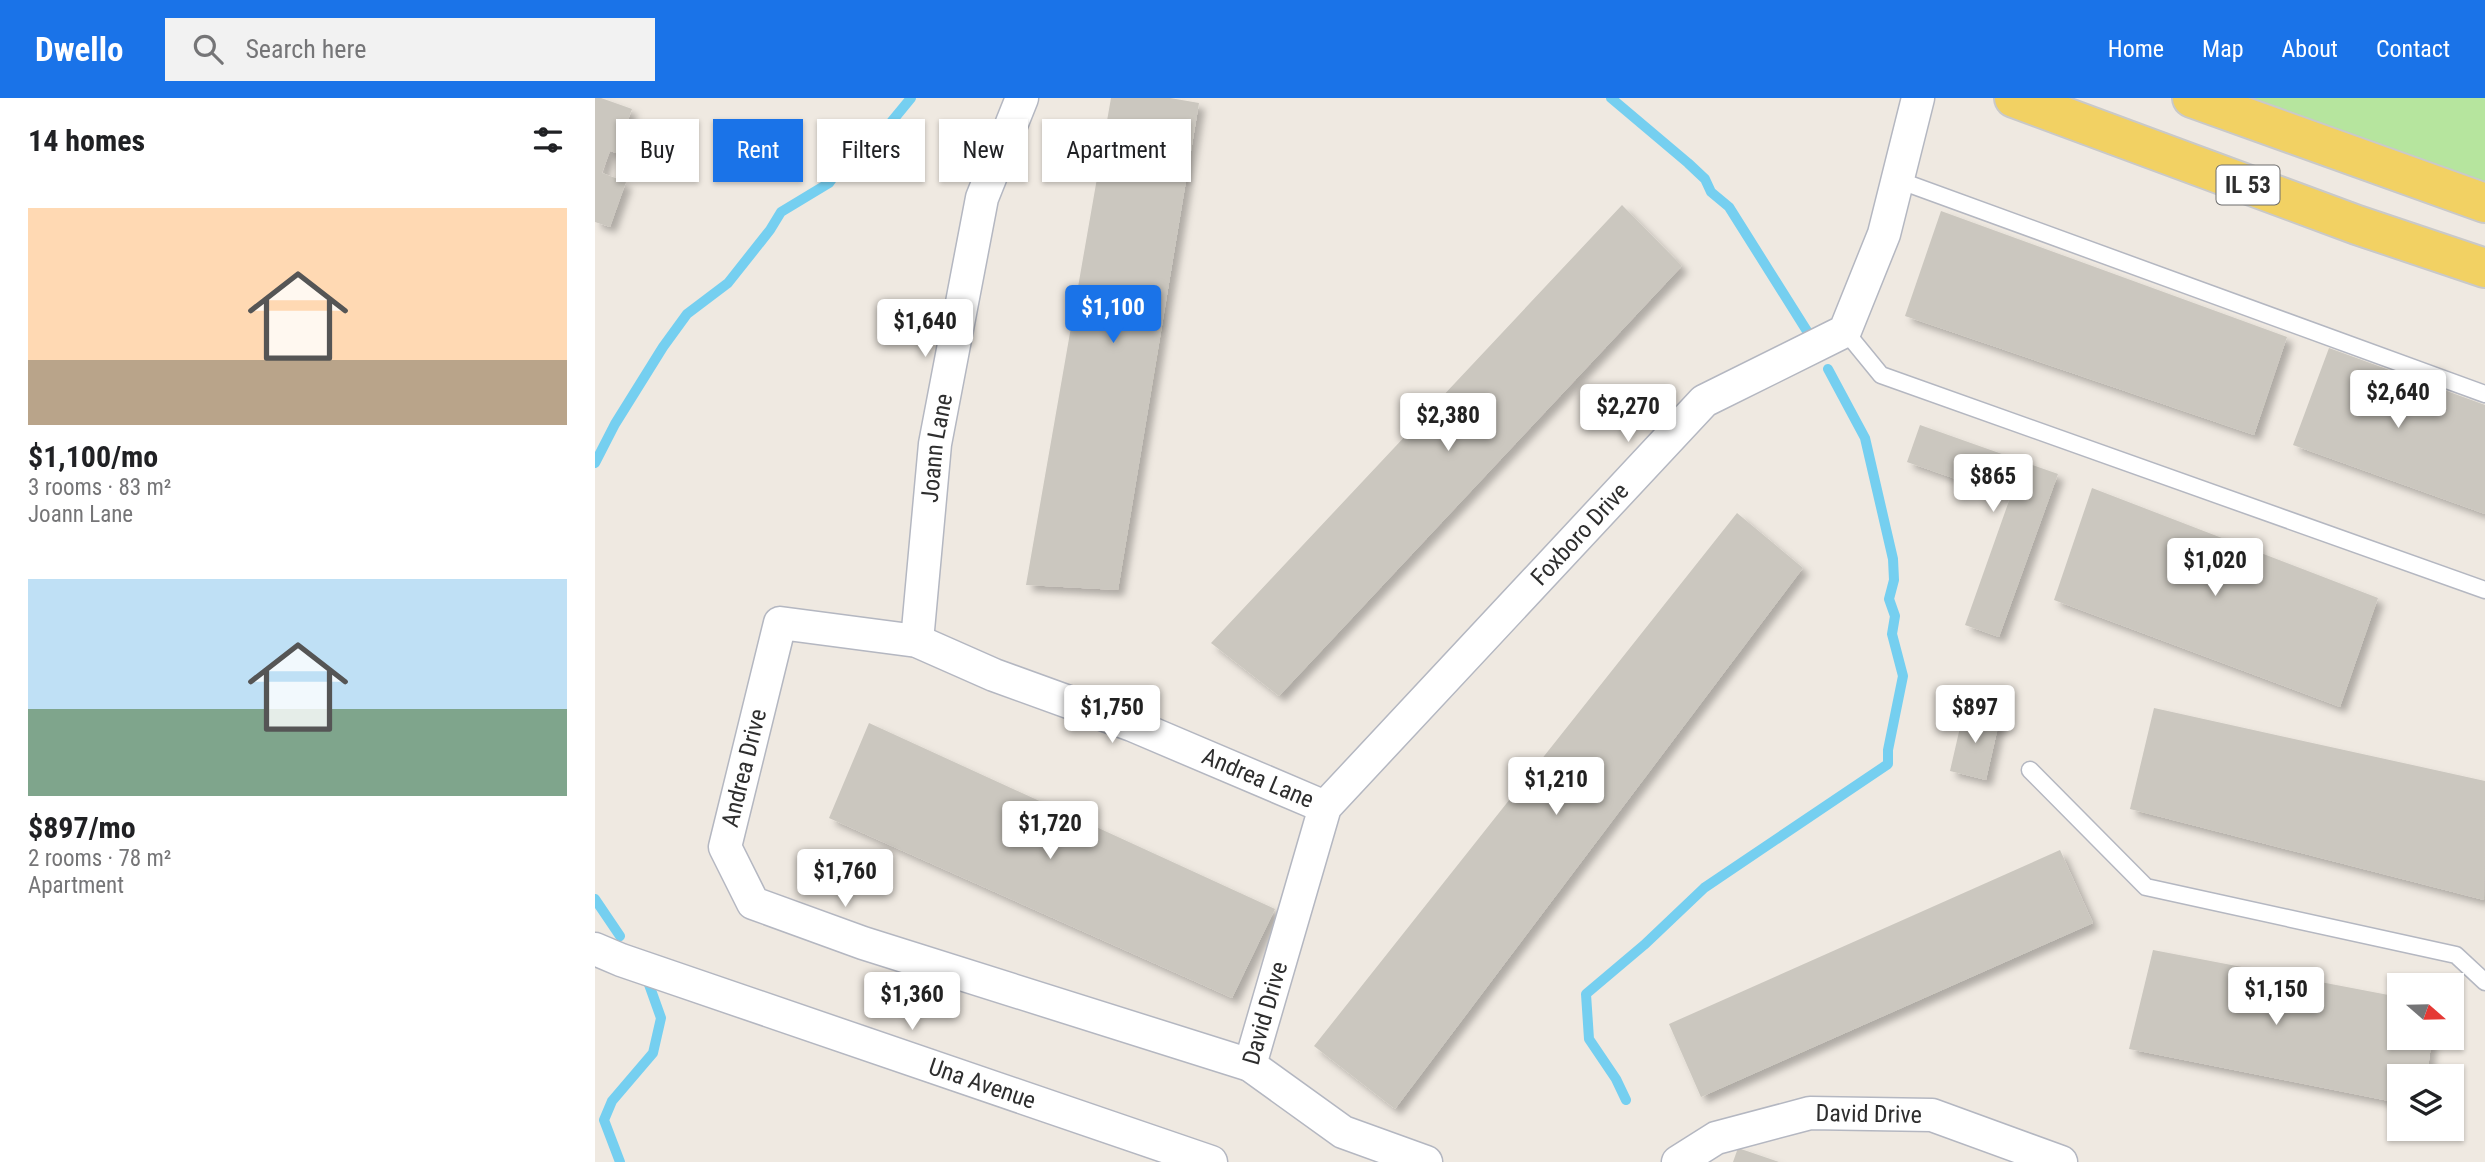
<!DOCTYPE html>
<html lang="en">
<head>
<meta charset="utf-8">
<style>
	body { margin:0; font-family:"Roboto Condensed",sans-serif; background:#f2f2f2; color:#202124; height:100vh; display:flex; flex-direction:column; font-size:26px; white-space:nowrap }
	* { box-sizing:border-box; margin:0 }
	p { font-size:23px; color:#757577 }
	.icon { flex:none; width:38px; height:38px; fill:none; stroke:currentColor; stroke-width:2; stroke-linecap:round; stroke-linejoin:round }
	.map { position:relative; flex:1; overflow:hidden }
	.details { display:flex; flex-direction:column; background:#fff; width:595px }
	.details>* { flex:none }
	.hud { position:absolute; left:21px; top:21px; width:665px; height:63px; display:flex; gap:14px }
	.needle { width:46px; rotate:110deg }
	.controls { position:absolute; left:1792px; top:875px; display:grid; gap:14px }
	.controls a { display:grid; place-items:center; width:77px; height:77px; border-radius:0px; background:#fff; box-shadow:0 2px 5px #0004; font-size:35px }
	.price { position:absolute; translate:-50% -60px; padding:0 16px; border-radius:7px; background:#fff; color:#222; font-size:23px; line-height:46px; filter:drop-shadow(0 2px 4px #0008) }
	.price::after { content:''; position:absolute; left:50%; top:42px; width:21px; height:16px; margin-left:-10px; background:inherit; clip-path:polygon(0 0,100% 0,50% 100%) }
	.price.current { background:#1a73e8; color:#fff }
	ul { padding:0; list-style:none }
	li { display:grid; align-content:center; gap:14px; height:371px; padding:0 28px }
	li span { display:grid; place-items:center; height:217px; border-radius:0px; color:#555 }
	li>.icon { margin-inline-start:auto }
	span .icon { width:126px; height:126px; fill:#fffc; stroke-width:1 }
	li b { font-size:30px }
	h2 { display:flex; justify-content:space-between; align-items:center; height:84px; padding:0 28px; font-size:30px }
	.pill { padding:0 24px; border-radius:0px; background:#fff; box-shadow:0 2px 5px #0004; font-size:24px; line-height:63px }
	.pill.current { background:#1a73e8; color:#fff }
	header { display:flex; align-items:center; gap:42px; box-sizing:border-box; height:98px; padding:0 35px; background:#1a73e8; color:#fff }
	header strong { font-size:33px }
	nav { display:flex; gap:38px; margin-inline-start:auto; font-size:24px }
	.search { width:490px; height:63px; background:#f2f2f2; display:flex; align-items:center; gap:18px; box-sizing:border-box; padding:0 24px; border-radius:0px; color:#757577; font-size:26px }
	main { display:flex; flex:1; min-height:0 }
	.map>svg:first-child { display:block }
	.green { fill:#b6e59e }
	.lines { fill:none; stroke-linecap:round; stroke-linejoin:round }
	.stream { stroke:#75cff0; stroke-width:10 }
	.building { fill:#cbc7bf; filter:url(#shadow) }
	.service-casing { stroke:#b4b7c1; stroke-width:19 }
	.minor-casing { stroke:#b4b7c1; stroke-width:35 }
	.primary-casing { stroke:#c9c9c9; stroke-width:42 }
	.service { stroke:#fff; stroke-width:16 }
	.minor { stroke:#fff; stroke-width:32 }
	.primary { stroke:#f2d163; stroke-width:38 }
	.labels { text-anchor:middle; stroke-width:5; stroke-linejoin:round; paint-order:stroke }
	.shield { fill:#fff; stroke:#6d6d6d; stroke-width:2 }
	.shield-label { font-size:23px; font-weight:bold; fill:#2e2e2e }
	.street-label { font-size:24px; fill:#2e2e2e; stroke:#fff }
</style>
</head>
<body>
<header>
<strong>Dwello</strong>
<div class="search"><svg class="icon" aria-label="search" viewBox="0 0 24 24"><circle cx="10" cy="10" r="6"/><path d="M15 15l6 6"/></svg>Search here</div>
<nav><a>Home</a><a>Map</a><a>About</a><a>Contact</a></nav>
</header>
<main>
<section class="details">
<h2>14 homes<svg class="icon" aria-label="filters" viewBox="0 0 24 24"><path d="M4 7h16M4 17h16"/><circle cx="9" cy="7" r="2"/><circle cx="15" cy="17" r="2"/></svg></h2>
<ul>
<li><span style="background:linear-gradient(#ffd9b3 70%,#b9a48a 0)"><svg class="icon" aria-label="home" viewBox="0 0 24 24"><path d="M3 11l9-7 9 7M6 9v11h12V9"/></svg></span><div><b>$1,100/mo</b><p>3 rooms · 83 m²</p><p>Joann Lane</p></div></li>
<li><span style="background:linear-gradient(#bfe0f5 60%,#7fa58c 0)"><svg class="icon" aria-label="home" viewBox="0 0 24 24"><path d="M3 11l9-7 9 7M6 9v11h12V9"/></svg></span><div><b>$897/mo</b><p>2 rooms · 78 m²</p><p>Apartment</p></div></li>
</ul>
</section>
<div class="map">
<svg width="1890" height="1064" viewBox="0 0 1890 1064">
	<defs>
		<filter id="shadow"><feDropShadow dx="6" dy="6" stdDeviation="3.5" flood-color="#0004"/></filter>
	</defs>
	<rect width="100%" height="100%" fill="#efe9e1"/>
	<path class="green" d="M1642 0H1890V91Z"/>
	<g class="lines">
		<path class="stream" d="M1016 0 1093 65 1110 81 1116 94 1134 109 1217 241
			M0 365 20 326 68 249 92 216 133 185 175 132 186 114 234 85 259 50 293 28 316 0
			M0 801 25 838
			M1031 1002 1021 981 994 941 991 896 1049 847 1109 790 1293 666V652L1308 578 1297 536 1300 518 1294 501 1299 482 1298 461 1270 340 1233 271
			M25 1064 9 1022 17 1003 58 955 66 920 51 878"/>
	</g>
	<path class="building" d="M0 0H6L37 11 21 55 15 53 7 75 31 84 15 129 0 124Z
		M516 0H575L604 5 523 492 431 487Z
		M1027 107 1087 168 684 598 616 545Z
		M1346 113 1692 239 1659 337 1310 218Z
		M1734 250 1890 307V416L1698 347Z
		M1325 327 1463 376 1404 539 1370 527 1415 400 1312 364Z
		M1497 390 1783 500 1745 609 1459 502Z
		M1142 415 1208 470 800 1011 719 948Z
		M1559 610 1890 683 1889 802 1535 711Z
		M1369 612 1405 620 1391 682 1355 673Z
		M274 625 680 811 637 900 234 720Z
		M1465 752 1498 825 1106 999 1074 926Z
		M1558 852 1804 899V940H1837L1832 978H1804V1005L1534 951Z
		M1143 1050 1184 1064H1138Z"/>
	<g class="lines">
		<defs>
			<path id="service" d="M1303 82 1890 296
				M1250 233 1286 277 1890 492
				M1435 672 1551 789 1861 857 1890 884"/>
			<g id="minor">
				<path id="s1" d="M322 543 340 346 387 100 427 0"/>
				<path d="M730 709 537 627 399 577 322 543 185 525 130 749 158 805 268 845 655 967 748 1034 831 1064"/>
				<path id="s2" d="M0 851 26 862 616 1064"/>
				<path id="s3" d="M655 967 730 709 1109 303 1250 233 1289 136 1323 0"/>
				<path id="s4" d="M1083 1064 1121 1040 1215 1015 1337 1017 1466 1064"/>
			</g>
			<path id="primary" d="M1419 0 1762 127 1890 170
				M1597 0 1890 105"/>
		</defs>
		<use href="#service" class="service-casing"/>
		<use href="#minor" class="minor-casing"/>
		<use href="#primary" class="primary-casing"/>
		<use href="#service" class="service"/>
		<use href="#minor" class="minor"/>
		<use href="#primary" class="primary"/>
	</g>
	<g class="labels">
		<rect class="shield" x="1621.5" y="67.5" width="63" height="39" rx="5"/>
		<g class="shield-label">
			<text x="1653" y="95">IL 53</text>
		</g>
		<g class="street-label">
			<text dy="8" stroke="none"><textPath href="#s1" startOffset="194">Joann Lane</textPath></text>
			<text dy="8" stroke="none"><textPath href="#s3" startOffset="642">Foxboro Drive</textPath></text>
			<text transform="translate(149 670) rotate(-76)" y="8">Andrea Drive</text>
			<text transform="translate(663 680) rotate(23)" y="8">Andrea Lane</text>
			<text dy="8" stroke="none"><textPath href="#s3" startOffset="54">David Drive</textPath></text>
			<text dy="8" stroke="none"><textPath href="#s2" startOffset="410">Una Avenue</textPath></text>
			<text dy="8" stroke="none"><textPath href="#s4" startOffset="201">David Drive</textPath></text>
		</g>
	</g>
</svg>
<div class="controls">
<a><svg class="needle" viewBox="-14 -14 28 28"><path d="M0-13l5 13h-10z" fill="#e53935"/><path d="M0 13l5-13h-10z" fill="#757577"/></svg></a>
<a><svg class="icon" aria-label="layers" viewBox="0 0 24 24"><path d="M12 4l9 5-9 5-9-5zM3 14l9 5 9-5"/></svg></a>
</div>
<b class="price current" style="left:518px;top:247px">$1,100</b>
<b class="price" style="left:330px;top:261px">$1,640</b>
<b class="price" style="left:1803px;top:332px">$2,640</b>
<b class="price" style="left:1033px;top:346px">$2,270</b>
<b class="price" style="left:853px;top:355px">$2,380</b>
<b class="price" style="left:1398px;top:416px">$865</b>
<b class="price" style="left:1620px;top:500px">$1,020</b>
<b class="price" style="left:517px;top:647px">$1,750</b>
<b class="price" style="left:1380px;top:647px">$897</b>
<b class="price" style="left:961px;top:719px">$1,210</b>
<b class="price" style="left:455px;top:763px">$1,720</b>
<b class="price" style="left:250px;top:811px">$1,760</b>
<b class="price" style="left:1681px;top:929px">$1,150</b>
<b class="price" style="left:317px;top:934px">$1,360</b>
<div class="hud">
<a class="pill">Buy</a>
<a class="pill current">Rent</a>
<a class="pill">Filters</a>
<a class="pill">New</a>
<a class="pill">Apartment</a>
</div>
</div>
</main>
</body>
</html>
